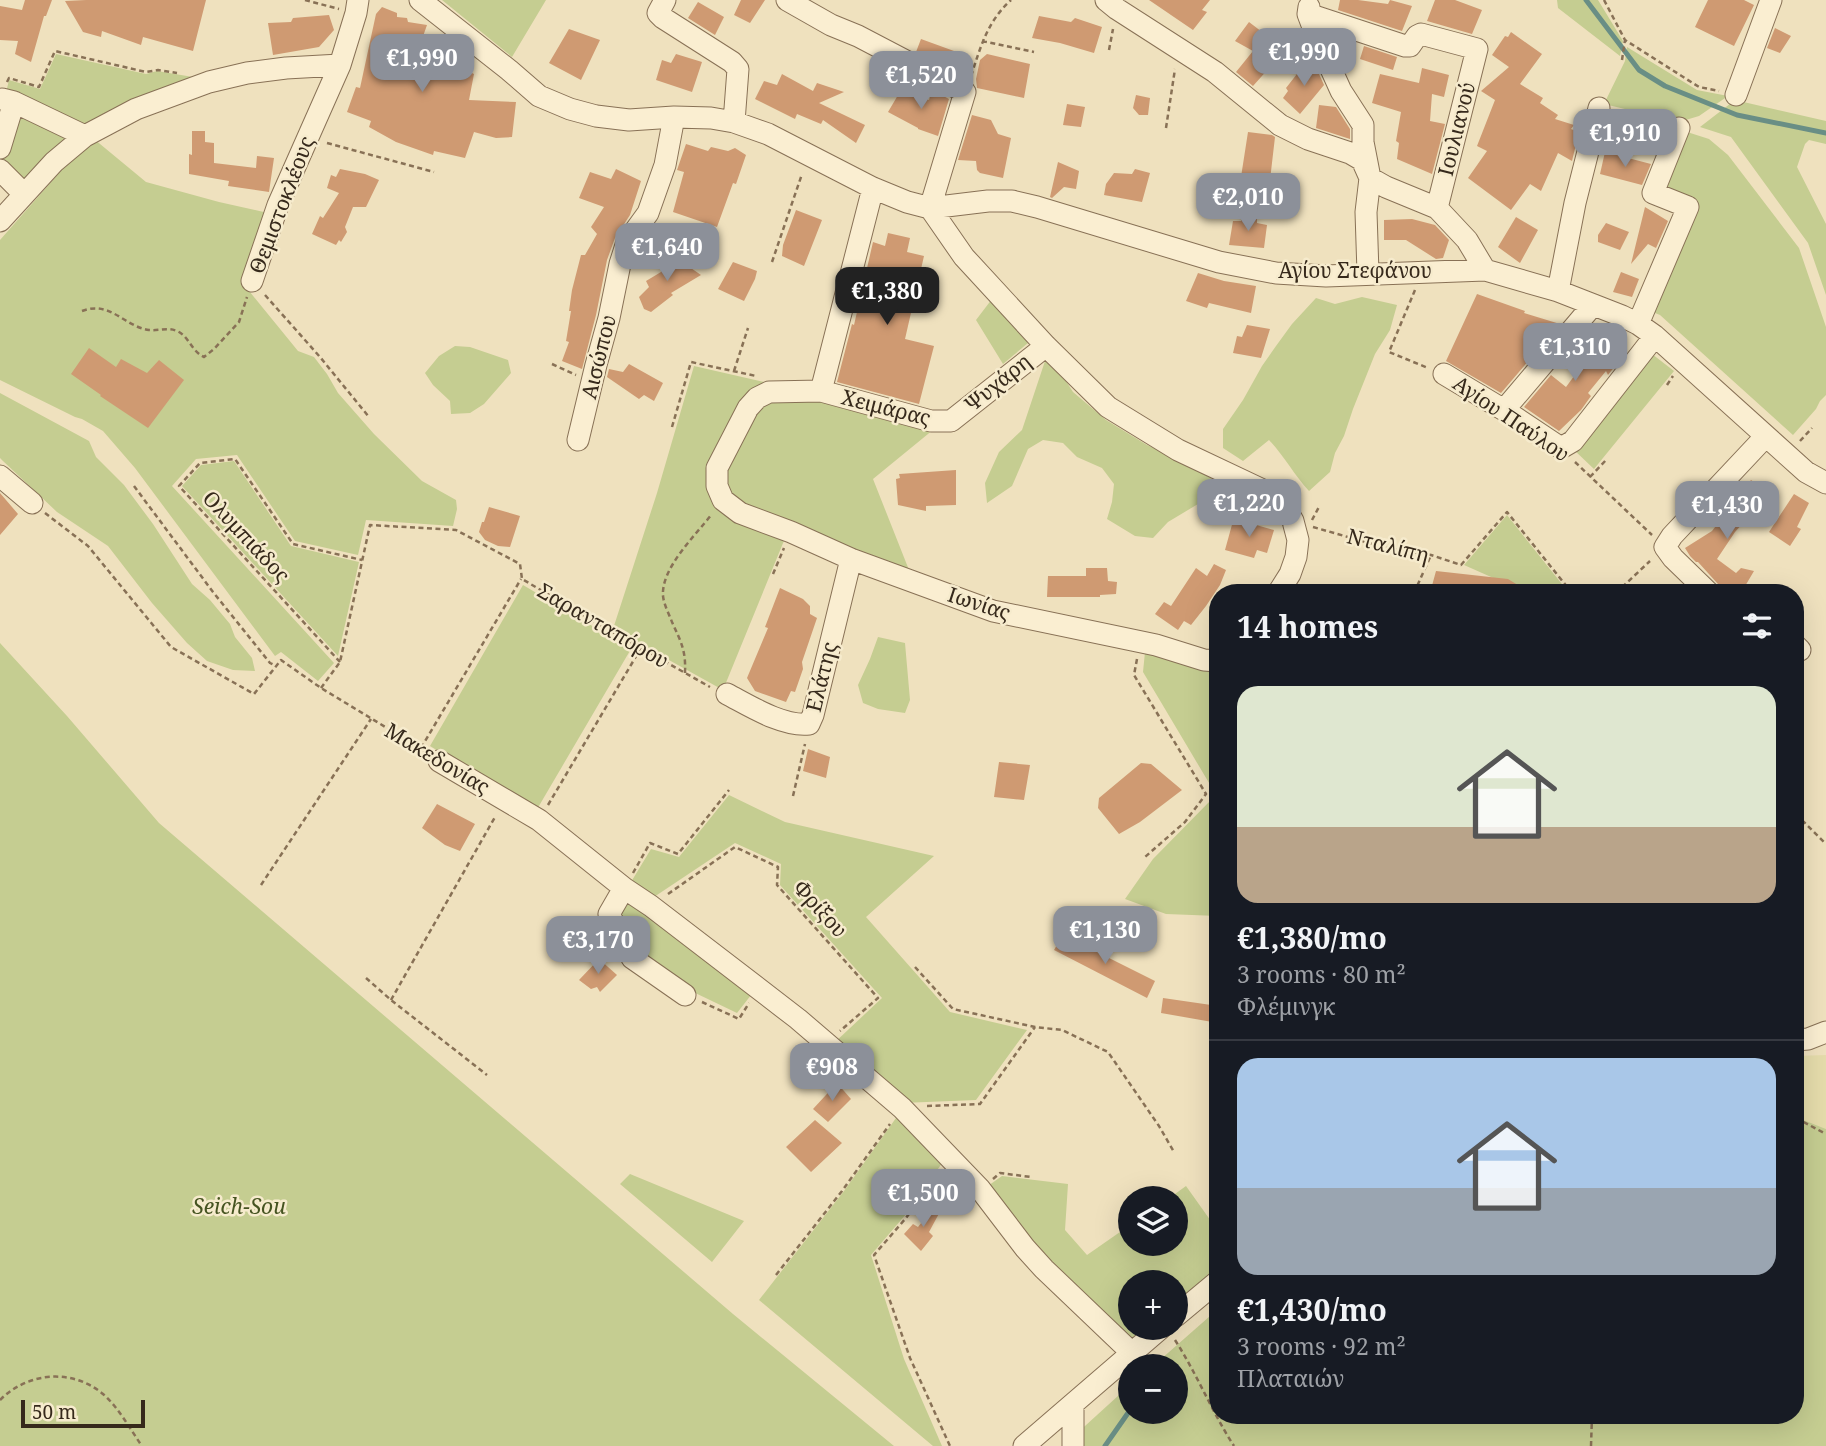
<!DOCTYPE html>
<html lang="en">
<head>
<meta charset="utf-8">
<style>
	body { margin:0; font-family:"Noto Serif",serif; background:#20242c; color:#f1f3f6; height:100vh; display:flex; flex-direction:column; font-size:26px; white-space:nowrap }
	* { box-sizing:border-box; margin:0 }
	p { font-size:23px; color:#9ea1a6 }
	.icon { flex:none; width:38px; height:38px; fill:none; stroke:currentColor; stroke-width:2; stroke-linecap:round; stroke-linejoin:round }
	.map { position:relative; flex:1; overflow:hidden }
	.drawer { position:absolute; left:1209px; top:584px; width:595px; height:840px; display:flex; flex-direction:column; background:#171b24; border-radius:28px; box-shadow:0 7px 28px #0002 }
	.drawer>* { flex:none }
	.controls { position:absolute; left:1118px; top:1186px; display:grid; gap:14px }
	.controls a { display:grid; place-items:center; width:70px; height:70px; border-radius:50%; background:#171b24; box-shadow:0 7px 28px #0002; font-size:35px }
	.scale { position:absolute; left:21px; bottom:18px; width:124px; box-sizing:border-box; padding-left:7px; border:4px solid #36291b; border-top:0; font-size:19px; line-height:24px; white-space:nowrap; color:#36291b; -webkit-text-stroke:5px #f6ebcd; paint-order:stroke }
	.price { position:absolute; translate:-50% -60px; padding:0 16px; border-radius:14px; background:#8c9099; color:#fff; font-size:23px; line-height:46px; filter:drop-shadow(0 2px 4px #0008) }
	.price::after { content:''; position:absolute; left:50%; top:42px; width:21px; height:16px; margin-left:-10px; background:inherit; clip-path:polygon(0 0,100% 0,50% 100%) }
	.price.active { background:#222; color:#fff }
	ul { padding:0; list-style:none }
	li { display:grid; align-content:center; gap:14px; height:371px; padding:0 28px }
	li+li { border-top:2px solid #363941 }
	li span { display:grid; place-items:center; height:217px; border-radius:21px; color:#555 }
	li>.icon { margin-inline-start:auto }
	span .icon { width:126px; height:126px; fill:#fffc; stroke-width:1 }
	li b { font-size:30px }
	h2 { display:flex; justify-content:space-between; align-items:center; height:84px; padding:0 28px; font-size:30px }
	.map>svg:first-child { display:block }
	.farmland { fill:#e5dcab }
	.green { fill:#c5cd91 }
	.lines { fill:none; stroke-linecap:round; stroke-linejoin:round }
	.stream { stroke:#698e85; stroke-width:5 }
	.building { fill:#cf9a72 }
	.minor-casing { stroke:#887156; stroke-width:23 }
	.path { stroke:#887156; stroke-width:2.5; stroke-dasharray:5 3.5; stroke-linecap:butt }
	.minor { stroke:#faeed1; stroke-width:21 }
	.labels { text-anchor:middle; stroke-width:5; stroke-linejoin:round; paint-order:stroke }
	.street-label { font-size:21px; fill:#36291b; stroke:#f6ebcd }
	.park-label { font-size:21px; font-style:italic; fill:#465421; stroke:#f6ebcd }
</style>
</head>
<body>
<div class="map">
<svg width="1826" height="1446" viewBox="0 0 1826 1446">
	<rect width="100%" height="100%" fill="#efe1be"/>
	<path class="farmland" d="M1826 1055V1129L1796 1117V1056Z"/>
	<path class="green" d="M442 0H546L512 57Z
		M1557 0H1598L1623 41 1620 56 1558 8Z
		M1627 47 1697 90 1728 96 1699 116 1679 122 1604 104 1625 61Z
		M56 54 146 74 157 71 205 79 84 133 5 97 9 80 40 89Z
		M1735 100 1826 121V144L1809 140 1805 144 1797 167 1826 224V295L1808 243 1731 137 1700 127Z
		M17 106 79 136 21 184 0 160Z
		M1684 131 1709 139 1728 155 1799 248 1826 327V395L1820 401 1816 409 1793 435 1660 315 1650 311 1699 204 1667 188 1678 156Z
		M94 139 146 182 219 202 268 213 245 286 298 351 314 357 327 374 338 393 374 434 422 481 456 500 457 509 453 526 366 520 358 555 295 541 237 455 196 459 172 486 334 663 318 681 281 652 275 656 135 468 103 431 82 419 75 417 0 380V240L74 156Z
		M1362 297 1397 305 1390 330 1375 354 1353 409 1344 436 1335 453 1330 472 1309 491C1294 475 1285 457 1269 440L1243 461 1223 448V429L1243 400 1262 366 1276 346 1292 324 1316 298 1335 304Z
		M992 299 1028 343 1003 364 976 320Z
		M455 346 470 347 508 360 511 373 484 404 470 413 451 414 450 401 433 385 425 373 439 356Z
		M1652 354 1674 371 1594 469 1573 449Z
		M1045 361 1057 367 1073 392 1106 420 1147 445 1170 455 1214 480 1208 498 1168 522 1153 538 1135 536 1107 519 1112 502 1114 484 1102 468 1077 457 1063 443 1043 440 1028 449 1012 486 987 503 985 483 999 452 1022 430Z
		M694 366 813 393 939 425 873 479 909 570 790 526 723 690 613 629 657 493Z
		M0 393 89 441 96 457 124 485 153 524 192 584 210 600 230 624 235 637 252 658 255 671 233 670 207 661 187 643 152 603 108 546 57 512 3 461 0 458Z
		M234 461 291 546 359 562 338 656 182 486 201 465Z
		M1507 515 1569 593H1527L1464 565Z
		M523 585 631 649 536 811 430 746Z
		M878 637 905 643 910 700 905 713 878 709 863 703 858 685 870 659Z
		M0 643 67 716 159 823 733 1314 894 1446H0Z
		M1145 652 1218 671V798L1143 672Z
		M729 795 785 822 934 856 866 917 950 1012 1027 1030 976 1100 902 1103 833 1044 882 998 780 885 781 864 735 843 648 901 628 887 651 849 679 857Z
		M1210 801 1218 814V916L1166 914 1125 899 1153 859Z
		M624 893 755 990 737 1013 689 990 636 956 613 914Z
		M901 1111 945 1159 907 1213 871 1255 904 1359 942 1446H933L759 1300 844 1191Z
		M1796 1117 1826 1129V1446H1063L1130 1385V1412H1176V1367H1152L1218 1309V1416H1796Z
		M630 1174 744 1221 712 1262 620 1184Z
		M1002 1176 1068 1184 1065 1230 1087 1255 1130 1225V1244H1176V1199H1168L1186 1186 1218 1231V1268L1176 1302V1283H1130V1328H1144L1130 1340 1027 1243 985 1188Z"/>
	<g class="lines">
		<path class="stream" d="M1586 0 1639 70 1665 86 1737 115 1826 133
			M1105 1446 1128 1413"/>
	</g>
	<path class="building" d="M25 0H52L46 16H44L31 62 15 54 18 41 0 40V6L22 10Z
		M86 0H206L193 51 143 37 141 45 102 31 101 37 83 32 65 1Z
		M741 0H765L750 23 734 15Z
		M1149 0H1210L1202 10 1207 12 1193 30Z
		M1340 0H1358L1388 4 1390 0 1412 6 1402 31 1338 10Z
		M1435 0H1455L1482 10 1472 34 1427 21Z
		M1708 0H1744L1754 5 1734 46 1695 27Z
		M698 2 724 17 715 35 688 18Z
		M382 7 397 13V17L407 18 408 22 427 25 421 42 430 46 426 55 456 65 474 74 469 100 516 102 512 137 496 138 474 132 465 158 434 151 433 155 396 142 369 127 371 121 347 112 356 87 360 88 376 14Z
		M329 15 334 30 319 47 273 55 268 23 291 22 293 18Z
		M1039 16 1071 22 1075 18 1102 27 1094 53 1060 43 1032 38Z
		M1249 22 1266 35 1265 36 1288 51 1280 60 1277 59 1253 86 1236 72 1253 51 1235 41Z
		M1775 28 1791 36 1780 53 1767 48Z
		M569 29 600 40 581 80 549 63Z
		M1511 32 1542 54 1520 84 1543 98 1540 103 1558 115 1555 119 1574 125 1571 129 1579 132 1572 161 1558 153 1541 191 1530 184 1511 210 1468 178 1487 151 1477 146 1495 100 1481 91 1509 67 1492 55 1505 36 1508 37Z
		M921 39 954 51 951 70 916 52Z
		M1364 46 1397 57 1393 70 1360 59Z
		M676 54 702 62 692 92 656 80 662 60 671 63Z
		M987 54 1030 64 1024 98 977 88 976 79 980 60Z
		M1311 62 1315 65 1324 85 1300 114 1283 98 1288 91 1286 88 1304 65 1307 67Z
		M1422 68 1449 75 1444 97 1432 94 1430 121 1445 124 1432 174 1397 159 1399 143 1396 141 1401 112 1372 103 1380 74 1419 83Z
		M782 74 813 91 817 83 844 92 819 103 865 125 856 143 823 120 821 124 797 114 795 119 755 99 764 81 777 85Z
		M901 90 929 100 932 90 949 99 938 136 918 129V128L888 112Z
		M1136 95 1150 98 1148 115H1139L1133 108Z
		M1067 104 1085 107 1081 127 1063 125Z
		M1319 105 1336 107 1350 129V139L1316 128Z
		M972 115 991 120 998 134 1011 138 1003 178 980 173 977 170 976 161 958 160Z
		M192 131H205V142L214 143V163L256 168 257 156 274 158 269 192 228 186 229 181 189 174V154L192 155Z
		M1248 132 1272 135 1275 137 1270 180 1241 177Z
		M686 144 708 151 711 147 728 151 735 148 746 155 736 184 733 183 717 227 673 212 684 172 677 170Z
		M1605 152 1651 164 1642 185 1600 174Z
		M1058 162 1079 171 1076 189 1064 187 1052 198 1050 197Z
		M340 169 365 174 379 180 366 207H353L345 227 347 232 341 242 339 240 336 245 312 234 320 216 323 218 339 193 327 188 331 175 336 177Z
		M616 169 641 181 630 215 615 238 607 260 596 315 582 369 562 361 569 342 566 341 571 311H569L572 290 581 255H585L597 234 591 227 604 207 579 198 590 172 611 179Z
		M1135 169 1150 173 1142 202 1104 195 1106 184 1114 173 1132 174Z
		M1645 207 1668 221 1656 248 1648 244 1631 264Z
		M796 210 822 220 804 266 782 256 783 245Z
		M1516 217 1538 230 1520 263 1498 247Z
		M1242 218H1257V223L1267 225 1264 248 1229 245 1233 221H1241Z
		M1412 219 1435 225 1449 240 1443 258 1436 259 1406 240H1384V220Z
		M1606 223 1629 232 1620 250 1598 242V235Z
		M888 233 910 238 907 252 924 256 905 339 934 346 919 404 837 382 852 324 854 325 873 242 885 246Z
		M675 257 701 275 671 293 673 295 651 312 644 309 639 297 649 287 646 281 661 272 665 262Z
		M733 262 757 271 755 279 744 301 718 289Z
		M1621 272 1639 279 1632 297 1613 292Z
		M1198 273 1224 281 1256 286 1251 313 1209 303 1207 308 1186 301Z
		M1477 294 1525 311 1524 313 1560 324 1501 393 1446 361Z
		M1247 325 1270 329 1261 358 1233 353 1237 336 1242 337Z
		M1584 336 1614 343 1627 351 1608 375 1606 371 1588 393 1591 396 1581 410 1559 431 1524 407 1551 375 1566 387 1583 364 1570 352Z
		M89 348 116 367 121 359 147 373 159 360 184 380 148 428 100 396 101 395 71 374Z
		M629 364 663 383 654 401 644 395 639 399 607 377 609 369 623 372Z
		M956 470V505L926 506V511L898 505 896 479 900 478 899 474Z
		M1751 480 1771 494 1762 503 1758 500 1744 522 1735 532 1717 559 1736 573 1741 568 1754 571 1741 593H1722L1718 584 1698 562H1696L1690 556 1685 548 1712 531Z
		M0 493 18 514 0 535Z
		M1794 494 1809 503 1797 527 1801 529 1790 546 1769 532Z
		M489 507 520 516 510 547 498 546 485 540 479 532 482 522H484Z
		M1233 521 1248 527 1249 523 1274 530 1267 553 1257 550 1254 558 1225 550Z
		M1214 564 1226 570 1220 585 1206 606 1191 625 1184 621 1178 630 1155 614 1164 602 1171 606 1196 568 1207 576Z
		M1086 568H1107L1108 581 1117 582 1116 594 1100 595V597H1047L1048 576H1086Z
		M1436 571 1508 579 1531 593H1430Z
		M780 588 803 599 810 606V614L817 618 802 662 803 669 795 692 791 691 786 702 755 691 747 678 768 628 765 627Z
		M808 749 830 757 826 778 803 771Z
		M999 762 1030 765 1024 800 994 797Z
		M1141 763 1151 764 1182 790 1140 822 1119 834 1098 808 1099 798Z
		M437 804 475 824 460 851 445 845 422 828Z
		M1063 935 1155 981 1147 998 1054 950Z
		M599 959 617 975 600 992 597 987 591 989 579 980Z
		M1163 998 1218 1006V1023L1161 1013Z
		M837 1083 851 1099 828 1122 813 1109Z
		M815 1120 842 1143 811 1172 786 1147Z
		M936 1204 942 1208 929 1232 933 1236 921 1251 904 1234 913 1224 918 1227Z"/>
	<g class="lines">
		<defs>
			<path id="minor" d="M420 0 509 70 539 96 570 109 596 116 629 120 674 117 711 118 734 122 768 134 873 188 907 202 930 208 988 201H1012L1037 207 1219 262 1276 273 1326 276 1485 270 1558 291 1622 316 1638 324 1655 336 1806 472 1826 483
				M665 0 658 13 663 18 732 62 738 69 734 122
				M787 0 831 25 858 36 965 92 930 208
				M1106 0 1117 9 1215 72 1280 125 1308 139 1350 153 1362 160 1370 178 1386 187 1437 208 1467 240 1485 270
				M1309 7 1308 14 1317 38 1341 91 1363 125V142L1370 178 1366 212 1368 273
				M1308 14 1405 46H1410L1417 36 1421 34 1477 49 1437 208
				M1736 95 1771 0
				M14 102 85 136
				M0 148 14 102 2 99
				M0 170 24 194
				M930 208 964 257 1046 346 1108 407 1178 450 1269 493 1284 505 1293 521 1298 540 1296 557 1290 574 1278 593
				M0 221 54 162 85 136 136 109 209 82 247 73 286 68 340 65
				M252 281 278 205 340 65 356 13 358 0
				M1558 291 1575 203 1599 108
				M1638 324 1688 207 1653 193 1679 128
				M1046 346 951 421H931L821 391 769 392 757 398 748 408 717 468V486L723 500 740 513 791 532 851 559 993 611 1156 645 1204 660 1218 661
				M1444 374 1504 410 1561 448 1573 441 1655 336
				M821 391 873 188
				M1504 410 1593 305
				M578 440 596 365 609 318 620 264 627 242 648 213 665 165 674 117
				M0 476 32 503
				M1709 593 1673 558 1665 547 1672 536 1765 437
				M1796 646 1800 650
				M727 694C750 706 783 727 809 724L813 715 851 559
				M439 761 539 820 624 888 651 906 798 1019 833 1049 902 1108 980 1189 1025 1248 1044 1269 1132 1353
				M624 888 609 914 632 958 685 995
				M1796 1040 1808 1039 1826 1032
				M1176 1316 1218 1281
				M1073 1404V1446
				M1024 1446 1161 1328"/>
		</defs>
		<use href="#minor" class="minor-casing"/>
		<path class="path" d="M305 0 339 9
			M1604 0 1625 40 1699 87 1719 91
			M982 41 1034 52
			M1109 50 1113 29
			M1622 60 1625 40
			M971 76C981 46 987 22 1011 0
			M7 82 9 78 39 87 55 51 146 72 158 70 177 73
			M1166 128 1175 69
			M327 143 434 172
			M772 262 802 174
			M1415 290 1389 352 1428 368
			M265 295 320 357 369 417
			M82 311C110 300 125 327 149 330 158 331 168 327 177 331 189 336 191 351 204 357L214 349 239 322 247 297
			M552 364 576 375
			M734 371 748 328
			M1667 385 1673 376
			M672 427 691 362 756 376
			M1800 441 1812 428
			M1575 462 1652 535
			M1590 477 1607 459
			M134 486 213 592 270 663 276 666
			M45 513 88 546 171 647 254 694 281 660 321 688 425 751
			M1312 520 1320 505
			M1313 527 1383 547 1431 555 1461 565 1507 512 1572 593
			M773 574 784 548
			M1414 593 1431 555
			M1616 593 1650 561
			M1137 659 1134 675 1206 794 1185 822 1145 857
			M340 662 179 486 200 463 235 459 293 544 362 560
			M685 673C686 650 681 642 672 622 669 614 664 605 663 596 661 568 695 536 712 514
			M321 688 340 662 370 525 456 530 520 564 522 579 602 626 710 687
			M421 748 521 579
			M793 796 805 744
			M548 805 641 648
			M1796 814 1826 844
			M633 873 650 843 678 854 729 790
			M261 885 371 719
			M668 894 735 847 778 867 777 885 878 998 840 1031
			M915 967 953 1009 1035 1027 1062 1030 1108 1052 1159 1126 1174 1152
			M366 978 391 1000 487 1075
			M391 1000 495 817
			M702 1002 739 1019 749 1003
			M927 1106 980 1104 1035 1027
			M1796 1118 1826 1134
			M939 1172 906 1218 874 1255 910 1358 950 1446
			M993 1179 1000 1173 1031 1177
			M776 1275 842 1191 890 1124
			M1175 1340C1197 1374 1212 1412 1234 1446
			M0 1400C28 1372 72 1368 103 1394 119 1408 130 1429 142 1446
			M1591 1446 1592 1416"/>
		<use href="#minor" class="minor"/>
	</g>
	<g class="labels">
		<g class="street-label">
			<text transform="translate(1457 129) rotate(-76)" y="7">Ιουλιανού</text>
			<text transform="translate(282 205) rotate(-69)" y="7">Θεμιστοκλέους</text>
			<text x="1355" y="278">Αγίου Στεφάνου</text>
			<text transform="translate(599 357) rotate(-76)" y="7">Αισώπου</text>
			<text transform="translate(998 383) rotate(-39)" y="7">Ψυχάρη</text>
			<text transform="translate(886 408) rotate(14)" y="7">Χειμάρας</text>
			<text transform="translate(1511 419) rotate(34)" y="7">Αγίου Παύλου</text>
			<text transform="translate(246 537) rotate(47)" y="7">Ολυμπιάδος</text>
			<text transform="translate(1388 546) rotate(14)" y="7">Νταλίπη</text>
			<text transform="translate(979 604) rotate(18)" y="7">Ιωνίας</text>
			<text transform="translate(603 626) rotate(30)" y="7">Σαρανταπόρου</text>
			<text transform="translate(822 677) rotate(-76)" y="7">Ελάτης</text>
			<text transform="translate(437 759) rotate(31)" y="7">Μακεδονίας</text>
			<text transform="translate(820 909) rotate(48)" y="7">Φρίξου</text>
		</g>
		<g class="park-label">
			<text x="239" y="1214">Seich-Sou</text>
		</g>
	</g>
</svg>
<div class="controls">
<a><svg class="icon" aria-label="layers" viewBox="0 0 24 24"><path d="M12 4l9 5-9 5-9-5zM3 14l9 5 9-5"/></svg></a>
<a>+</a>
<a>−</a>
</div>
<div class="scale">50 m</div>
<b class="price" style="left:1304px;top:88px">€1,990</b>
<b class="price" style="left:422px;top:94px">€1,990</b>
<b class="price" style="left:921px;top:111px">€1,520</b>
<b class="price" style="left:1625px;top:169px">€1,910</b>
<b class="price" style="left:1248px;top:233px">€2,010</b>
<b class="price" style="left:667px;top:283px">€1,640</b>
<b class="price active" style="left:887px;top:327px">€1,380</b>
<b class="price" style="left:1575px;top:383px">€1,310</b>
<b class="price" style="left:1249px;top:539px">€1,220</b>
<b class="price" style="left:1727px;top:541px">€1,430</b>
<b class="price" style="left:1105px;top:966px">€1,130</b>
<b class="price" style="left:598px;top:976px">€3,170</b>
<b class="price" style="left:832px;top:1103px">€908</b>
<b class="price" style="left:923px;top:1229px">€1,500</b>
<section class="drawer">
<h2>14 homes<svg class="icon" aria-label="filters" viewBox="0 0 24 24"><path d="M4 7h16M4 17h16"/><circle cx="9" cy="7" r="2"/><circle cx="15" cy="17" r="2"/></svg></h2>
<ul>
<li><span style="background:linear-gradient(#dfe7d0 65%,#b9a48a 0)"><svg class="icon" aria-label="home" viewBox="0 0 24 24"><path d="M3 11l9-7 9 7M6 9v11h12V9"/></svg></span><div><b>€1,380/mo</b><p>3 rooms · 80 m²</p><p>Φλέμινγκ</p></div></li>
<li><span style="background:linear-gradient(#a9c7e8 60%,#9aa5b1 0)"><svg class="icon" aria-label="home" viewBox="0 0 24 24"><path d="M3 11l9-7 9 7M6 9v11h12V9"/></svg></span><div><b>€1,430/mo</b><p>3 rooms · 92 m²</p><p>Πλαταιών</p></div></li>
</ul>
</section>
</div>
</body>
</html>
